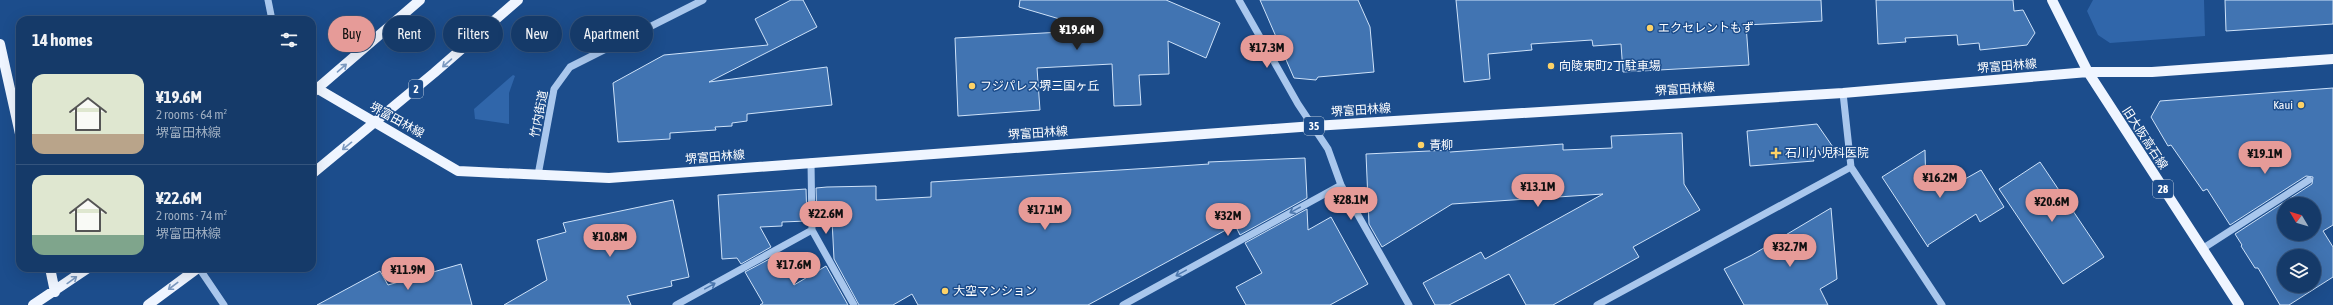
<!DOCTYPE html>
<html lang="en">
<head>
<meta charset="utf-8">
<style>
	body { margin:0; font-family:"Asap Condensed","Noto Sans JP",sans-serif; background:#1e416f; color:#f1f3f6; height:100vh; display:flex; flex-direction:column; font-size:15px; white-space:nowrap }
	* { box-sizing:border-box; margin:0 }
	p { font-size:13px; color:#9dadc0 }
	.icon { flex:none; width:22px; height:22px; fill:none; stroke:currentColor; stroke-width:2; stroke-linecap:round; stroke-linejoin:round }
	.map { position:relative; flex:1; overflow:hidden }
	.panel { position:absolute; left:16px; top:16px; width:300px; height:256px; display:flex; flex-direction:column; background:#153a69; border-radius:12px; box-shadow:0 4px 16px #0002,0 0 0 1px #34547d }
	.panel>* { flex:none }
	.banner { position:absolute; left:328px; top:16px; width:380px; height:36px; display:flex; gap:8px }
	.needle { width:26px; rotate:308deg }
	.controls { position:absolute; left:2277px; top:197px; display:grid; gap:8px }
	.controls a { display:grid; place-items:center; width:44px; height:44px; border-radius:50%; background:#153a69; box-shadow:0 4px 16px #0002,0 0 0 1px #34547d; font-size:20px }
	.price { position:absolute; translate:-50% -34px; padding:0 9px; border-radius:14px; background:#e69b98; color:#111; font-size:13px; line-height:26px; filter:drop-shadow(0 1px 2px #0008) }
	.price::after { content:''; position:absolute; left:50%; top:24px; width:12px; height:9px; margin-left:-6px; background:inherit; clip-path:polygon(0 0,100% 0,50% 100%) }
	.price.active { background:#222; color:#fff }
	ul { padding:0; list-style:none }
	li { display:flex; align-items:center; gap:12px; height:100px; padding:0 16px }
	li+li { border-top:1px solid #34547d }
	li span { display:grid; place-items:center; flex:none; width:112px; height:80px; border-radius:12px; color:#555 }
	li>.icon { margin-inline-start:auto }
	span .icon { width:48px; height:48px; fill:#fffc; stroke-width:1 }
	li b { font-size:17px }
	h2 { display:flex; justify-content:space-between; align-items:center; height:48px; padding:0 16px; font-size:17px }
	.chip { padding:0 14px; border-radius:18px; background:#153a69; box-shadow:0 4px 16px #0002,0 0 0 1px #34547d; font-size:14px; line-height:36px }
	.chip.active { background:#e69b98; color:#111 }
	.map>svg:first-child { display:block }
	.green { fill:#3066aa }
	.building { fill:#4174b2; stroke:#cee2f9; fill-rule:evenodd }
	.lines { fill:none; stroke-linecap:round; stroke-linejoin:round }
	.minor { stroke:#a9c7ed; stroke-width:7 }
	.major { stroke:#eff5ff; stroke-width:10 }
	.oneway { stroke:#7b99c0 }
	.oneway2 { stroke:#4d78ae }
	.poi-dot { fill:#fdd267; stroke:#1c4d8c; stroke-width:1.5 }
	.labels { text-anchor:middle; stroke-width:3; stroke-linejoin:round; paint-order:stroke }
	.shield { fill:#1c4d8c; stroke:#bbcadc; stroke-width:1 }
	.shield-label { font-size:11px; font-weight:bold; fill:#fff }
	.poi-label { font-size:12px; fill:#fff; stroke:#1c4d8c; text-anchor:start }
	.street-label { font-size:12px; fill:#fff; stroke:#1c4d8c }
</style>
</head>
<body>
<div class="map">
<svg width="2333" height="305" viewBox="0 0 2333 305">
	<rect width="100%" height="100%" fill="#1c4d8c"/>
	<path class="green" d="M2093 0H2204L2205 36 2110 43 2098 35 2087 11Z
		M513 75 515 76 509 93V124L475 119 474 109Z"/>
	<path class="building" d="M791 0H803L817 27 709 82 827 67 832 105 747 114V121L732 123V126L715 127 716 130 670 133V139L618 142 613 83 664 55 768 45 755 19Z
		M1020 0H1166L1220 23 1206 58 1168 41 1169 74 1139 75 1141 105 1114 106 1112 64 1037 68 1040 110 958 116 955 38 1097 30 1019 7Z
		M1260 0H1358L1370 27 1374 72 1318 77 1316 80 1294 78Z
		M1456 0H1821L1822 21 1746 25 1749 65 1623 72 1621 44 1593 46 1592 40 1531 44 1532 50 1488 54 1490 79 1464 82Z
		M1876 0H2013L2014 11 2023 10 2035 33 2027 45 1980 50 1979 43 1958 45 1957 35 1905 38 1906 42 1878 44Z
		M2225 0H2333V24L2226 31Z
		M2333 88V225L2323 231 2333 247V277L2289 305H2280L2258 268H2255L2241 246 2242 245 2235 234 2312 184 2313 177 2306 176 2230 225 2207 189 2203 191 2171 145 2168 146 2151 117 2160 101ZM2284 204H2314V234H2284ZM2284 256H2314V286H2284Z
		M1817 124 1835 150 1810 153 1814 161 1750 166 1747 131Z
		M1682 133 1684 184 1700 210 1633 247 1639 257 1553 305H1526L1509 274 1449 305H1435L1423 283 1481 252 1485 259 1603 194 1452 204 1382 247 1369 224 1366 154 1450 150V152L1563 144V150L1612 148 1611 136Z
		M1925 150 1926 190 1946 177 1950 183 1963 175 1965 179 1981 170 2004 207 1980 222 1976 214 1928 245V247L1882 177Z
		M1305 158 1307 198 1240 235 1235 225 1088 305H918L912 294 893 305H859L834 259 832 220 817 221 816 188 827 187 876 186V200L931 197V182L1151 168 1209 164 1208 162Z
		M2040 162 2104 257 2063 284 1999 189Z
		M806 189 807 221 782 222V226L760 227 771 247 741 264 737 258 722 259 718 195Z
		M673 200 689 277 671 281 672 286 627 296 631 305H504L547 280 537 240 566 232 563 223Z
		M1831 208 1837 279 1820 289 1828 305H1744L1724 269 1752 255Z
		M1307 209 1308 230 1331 217 1368 284 1330 305H1246L1236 287 1262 273 1245 243Z
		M777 255 794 285 826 266 848 305H760L763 303 745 272Z
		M461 264 472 305H317L380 271 388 285Z"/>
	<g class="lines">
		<path class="minor" d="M268 0 272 20
			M1239 0 1298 104 1328 149 1341 185 1409 305
			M1843 93 1851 167 1942 305
			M811 162 812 230 854 305
			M538 175 554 89 570 67 703 0
			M2202 249 2309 180
			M199 268 224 305
			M676 305 812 230
			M1123 305 1341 185
			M1597 305 1851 167"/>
		<path class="major" d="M2052 0 2088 72 2239 305
			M0 44 20 134
			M318 89 458 171 609 178 1314 126 1843 93 2088 72H2152L2333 59
			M312 93 420 0
			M312 174 434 73 518 0
			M50 268 55 292
			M33 305 88 268
			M148 305 198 268"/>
	</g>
	<defs><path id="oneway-shaft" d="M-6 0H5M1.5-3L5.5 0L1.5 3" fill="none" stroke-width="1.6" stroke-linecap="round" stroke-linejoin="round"/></defs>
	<g class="oneway">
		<use href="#oneway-shaft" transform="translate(447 63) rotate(139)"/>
		<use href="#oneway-shaft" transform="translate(342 68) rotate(-41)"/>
		<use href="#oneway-shaft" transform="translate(347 146) rotate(141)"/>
		<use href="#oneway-shaft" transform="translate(72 280) rotate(-36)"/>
		<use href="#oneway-shaft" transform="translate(173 286) rotate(143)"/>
	</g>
	<g class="oneway2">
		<use href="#oneway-shaft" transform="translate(1295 210) rotate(151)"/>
		<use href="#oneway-shaft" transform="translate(1181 273) rotate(151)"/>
		<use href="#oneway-shaft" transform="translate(710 286) rotate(-29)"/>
	</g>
	<g class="poi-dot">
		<circle cx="1650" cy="28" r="4"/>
		<circle cx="1551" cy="66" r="4"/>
		<circle cx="972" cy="86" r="4"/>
		<circle cx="2301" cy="105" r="4"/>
		<circle cx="1421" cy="145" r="4"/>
		<path d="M1774 147h4v4h4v4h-4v4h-4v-4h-4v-4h4z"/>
		<circle cx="945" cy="291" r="4"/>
	</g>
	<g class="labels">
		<g class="shield">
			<rect x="409" y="80" width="14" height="18" rx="3"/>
			<rect x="1304" y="117" width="20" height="18" rx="3"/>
			<rect x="2153" y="180" width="20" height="18" rx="3"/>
		</g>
		<g class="shield-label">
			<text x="416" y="93">2</text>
			<text x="1314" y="130">35</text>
			<text x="2163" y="193">28</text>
		</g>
		<g class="poi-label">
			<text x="1658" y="32">エクセレントもず</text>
			<text x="1559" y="70">向陵東町2丁駐車場</text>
			<text x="980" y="90">フジパレス堺三国ヶ丘</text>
			<text x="2293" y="109" text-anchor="end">Kaui</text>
			<text x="1429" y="149">青柳</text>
			<text x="1785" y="157">石川小児科医院</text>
			<text x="953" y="295">大空マンション</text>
		</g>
		<g class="street-label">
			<text transform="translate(2007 66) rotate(-5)" y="4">堺富田林線</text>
			<text transform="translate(1685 89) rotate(-4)" y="4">堺富田林線</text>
			<text transform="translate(1361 110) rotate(-4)" y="4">堺富田林線</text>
			<text transform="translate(539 114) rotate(-79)" y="4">竹内街道</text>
			<text transform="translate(397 120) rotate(29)" y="4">堺富田林線</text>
			<text transform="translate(1038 133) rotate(-4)" y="4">堺富田林線</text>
			<text transform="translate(2145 138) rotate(57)" y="4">旧大阪高石線</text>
			<text transform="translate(715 157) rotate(-5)" y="4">堺富田林線</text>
		</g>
	</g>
</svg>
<div class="controls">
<a><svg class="needle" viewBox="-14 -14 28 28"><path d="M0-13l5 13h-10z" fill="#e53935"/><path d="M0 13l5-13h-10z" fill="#9dadc0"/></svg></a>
<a><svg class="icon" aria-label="layers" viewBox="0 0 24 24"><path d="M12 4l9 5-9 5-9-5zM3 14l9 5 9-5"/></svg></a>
</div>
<b class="price active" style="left:1077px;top:51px">¥19.6M</b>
<b class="price" style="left:1267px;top:69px">¥17.3M</b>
<b class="price" style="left:2265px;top:175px">¥19.1M</b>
<b class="price" style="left:1940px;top:199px">¥16.2M</b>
<b class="price" style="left:1538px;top:208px">¥13.1M</b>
<b class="price" style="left:1351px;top:221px">¥28.1M</b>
<b class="price" style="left:2052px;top:223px">¥20.6M</b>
<b class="price" style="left:1045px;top:231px">¥17.1M</b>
<b class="price" style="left:826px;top:235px">¥22.6M</b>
<b class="price" style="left:1228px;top:237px">¥32M</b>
<b class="price" style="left:610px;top:258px">¥10.8M</b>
<b class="price" style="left:1790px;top:268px">¥32.7M</b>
<b class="price" style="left:794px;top:286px">¥17.6M</b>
<b class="price" style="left:408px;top:291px">¥11.9M</b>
<div class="banner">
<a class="chip active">Buy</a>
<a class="chip">Rent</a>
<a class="chip">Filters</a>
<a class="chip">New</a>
<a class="chip">Apartment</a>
</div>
<section class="panel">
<h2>14 homes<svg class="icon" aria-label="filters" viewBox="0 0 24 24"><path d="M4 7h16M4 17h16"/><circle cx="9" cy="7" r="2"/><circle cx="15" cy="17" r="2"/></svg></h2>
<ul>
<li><span style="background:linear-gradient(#dfe7d0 75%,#b9a48a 0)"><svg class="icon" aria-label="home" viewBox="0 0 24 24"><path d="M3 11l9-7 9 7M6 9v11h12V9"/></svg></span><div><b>¥19.6M</b><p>2 rooms · 64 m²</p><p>堺富田林線</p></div></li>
<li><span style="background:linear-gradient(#dfe7d0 75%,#7fa58c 0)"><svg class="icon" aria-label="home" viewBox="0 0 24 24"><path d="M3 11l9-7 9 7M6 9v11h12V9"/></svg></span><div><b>¥22.6M</b><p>2 rooms · 74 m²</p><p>堺富田林線</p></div></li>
</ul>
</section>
</div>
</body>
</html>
